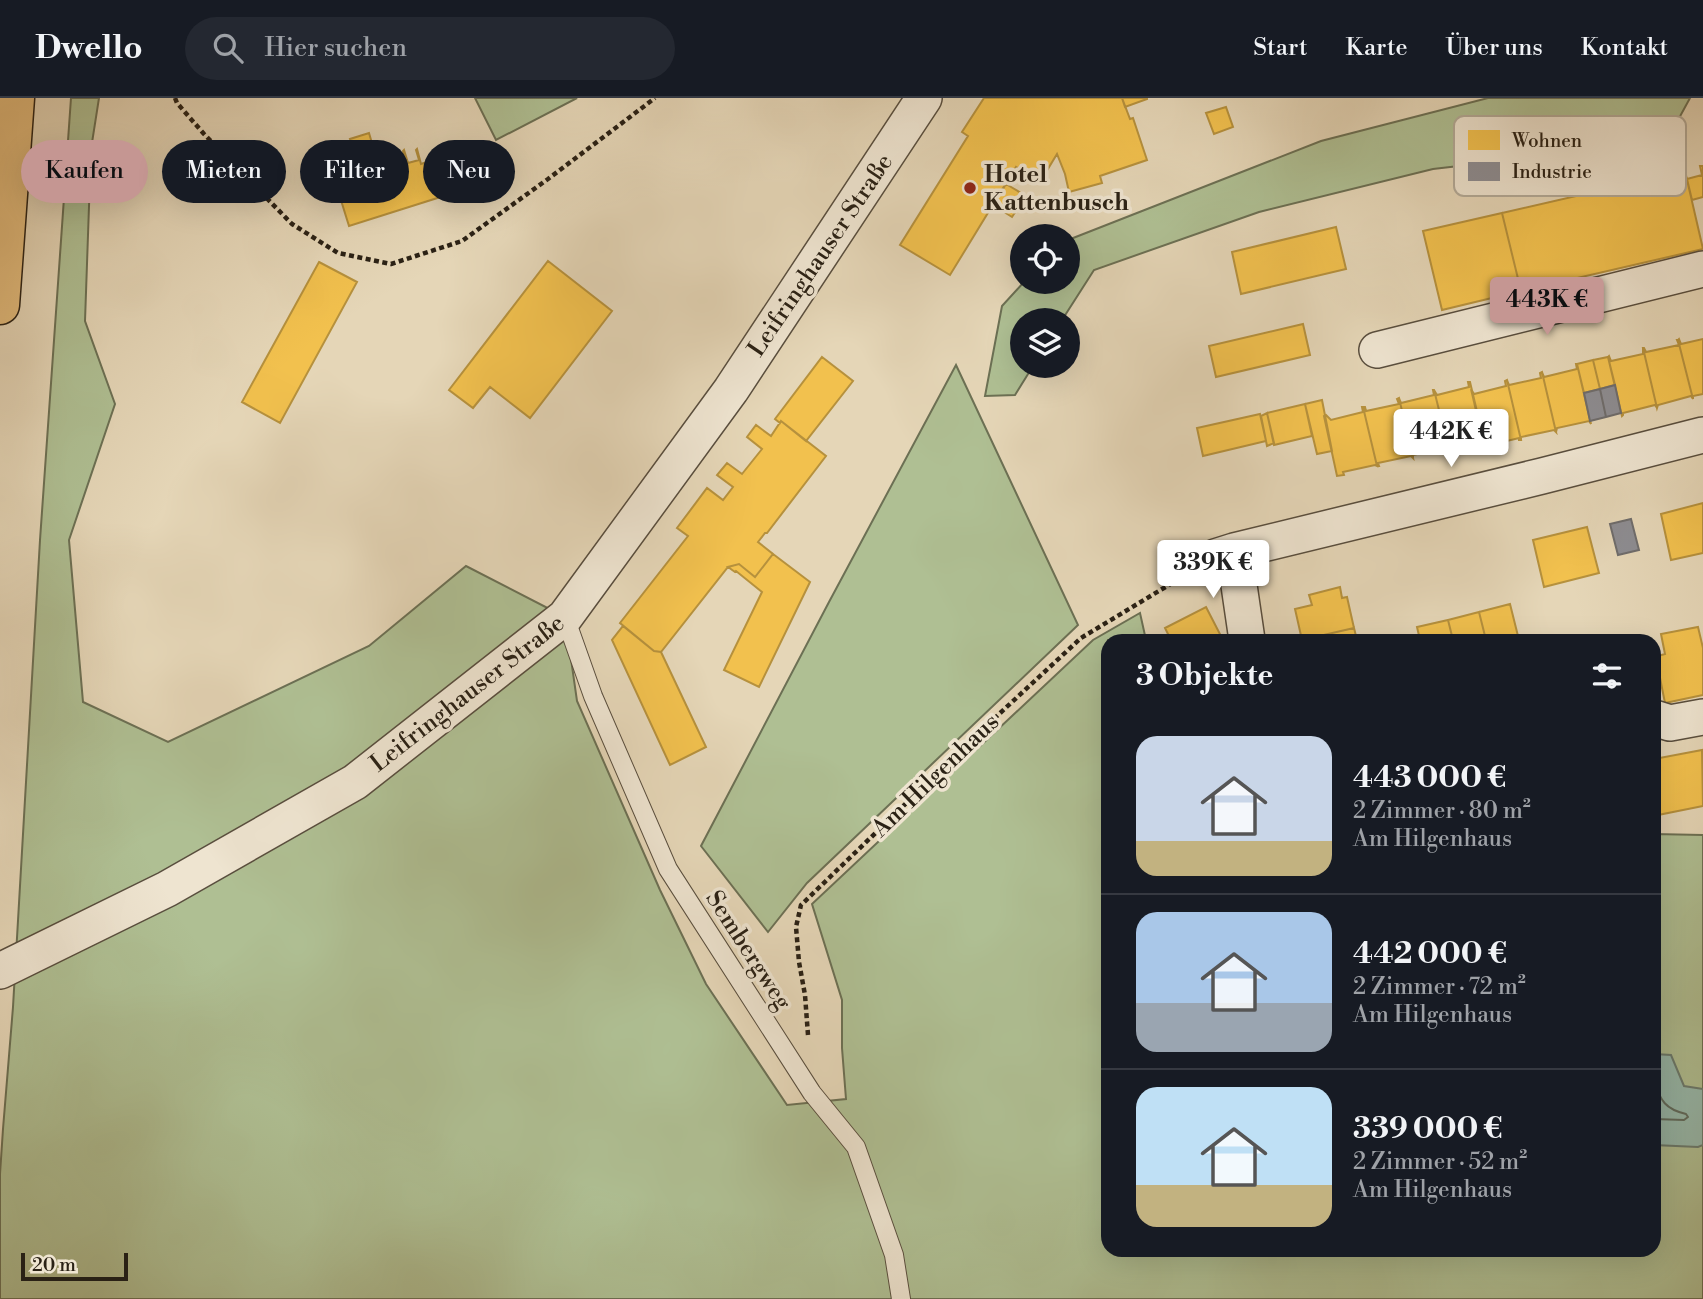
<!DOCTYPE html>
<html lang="de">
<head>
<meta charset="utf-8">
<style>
	body { margin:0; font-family:"Libre Bodoni",serif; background:#242831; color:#f1f3f6; height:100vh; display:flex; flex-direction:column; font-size:26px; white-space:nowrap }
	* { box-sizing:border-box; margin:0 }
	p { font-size:23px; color:#9ea1a6 }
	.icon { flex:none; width:38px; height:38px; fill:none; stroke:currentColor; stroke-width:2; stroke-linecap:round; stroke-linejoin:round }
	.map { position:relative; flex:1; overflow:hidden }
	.side { position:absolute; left:1101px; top:536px; width:560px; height:623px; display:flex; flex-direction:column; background:#171b24; border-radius:21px; box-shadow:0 7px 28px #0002 }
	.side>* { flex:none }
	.hud { position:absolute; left:21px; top:42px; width:665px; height:63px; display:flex; gap:14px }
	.buttons { position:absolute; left:1010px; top:126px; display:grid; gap:14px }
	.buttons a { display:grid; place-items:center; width:70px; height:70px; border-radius:50%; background:#171b24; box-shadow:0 7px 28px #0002; font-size:35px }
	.scale { position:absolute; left:21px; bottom:18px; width:107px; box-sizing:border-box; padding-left:7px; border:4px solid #2a2115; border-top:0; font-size:19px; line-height:24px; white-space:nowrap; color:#2a2115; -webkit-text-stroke:5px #eee4d0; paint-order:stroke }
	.price { position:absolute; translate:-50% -60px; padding:0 16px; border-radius:7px; background:#fff; color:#222; font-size:23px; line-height:46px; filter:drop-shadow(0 2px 4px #0008) }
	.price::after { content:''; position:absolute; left:50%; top:42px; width:21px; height:16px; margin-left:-10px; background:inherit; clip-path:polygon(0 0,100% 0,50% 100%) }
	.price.selected { background:#c59692; color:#111 }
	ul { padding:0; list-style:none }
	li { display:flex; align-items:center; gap:21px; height:175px; padding:0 35px }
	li+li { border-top:2px solid #363941 }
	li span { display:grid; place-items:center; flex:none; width:196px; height:140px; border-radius:21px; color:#555 }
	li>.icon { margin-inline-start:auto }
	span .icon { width:84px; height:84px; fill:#fffc; stroke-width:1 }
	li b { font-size:30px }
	h2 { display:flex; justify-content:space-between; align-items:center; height:84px; padding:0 35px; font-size:30px }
	.tag { padding:0 24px; border-radius:32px; background:#171b24; box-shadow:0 7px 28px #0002; font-size:24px; line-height:63px }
	.tag.selected { background:#c59692; color:#111 }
	header { display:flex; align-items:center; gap:42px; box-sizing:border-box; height:98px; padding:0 35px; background:#171b24; border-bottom:2px solid #363941 }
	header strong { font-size:33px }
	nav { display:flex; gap:38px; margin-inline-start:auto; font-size:24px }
	.search { width:490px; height:63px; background:#242831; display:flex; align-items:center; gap:18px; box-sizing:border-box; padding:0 24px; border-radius:38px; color:#9ea1a6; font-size:26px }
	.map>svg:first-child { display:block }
	.green { fill:#afbf93; stroke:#6c7054; stroke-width:2 }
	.water { fill:#96b9ac; stroke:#6b7c70; stroke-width:2 }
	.homes { fill:#f2c14e; stroke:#b6913d; stroke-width:2 }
	.industry { fill:#8d8d92; stroke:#6f6d6c; stroke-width:2 }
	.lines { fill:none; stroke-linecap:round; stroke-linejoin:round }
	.shore { stroke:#606d60; stroke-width:2 }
	.lane-casing { stroke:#594e3e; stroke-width:20 }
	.street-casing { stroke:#594e3e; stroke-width:38 }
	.highway-casing { stroke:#2a2115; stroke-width:41 }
	.path { stroke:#2a2115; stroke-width:4.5; stroke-dasharray:5 3.5; stroke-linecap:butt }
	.lane { stroke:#eee4d0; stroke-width:18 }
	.street { stroke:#eee4d0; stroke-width:35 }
	.highway { stroke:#e2bb7c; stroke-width:38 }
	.poi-dot { fill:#8f2418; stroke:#eee4d0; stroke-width:2.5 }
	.labels { text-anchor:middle; stroke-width:7; stroke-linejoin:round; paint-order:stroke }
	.poi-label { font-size:24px; font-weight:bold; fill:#2a2115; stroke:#eee4d0; text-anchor:start }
	.street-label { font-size:24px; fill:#2a2115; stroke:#eee4d0 }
	.key { fill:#eee4d0; stroke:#b3aa98; stroke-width:2 }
	.key-label { font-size:19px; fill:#2a2115 }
</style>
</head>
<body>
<header>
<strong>Dwello</strong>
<div class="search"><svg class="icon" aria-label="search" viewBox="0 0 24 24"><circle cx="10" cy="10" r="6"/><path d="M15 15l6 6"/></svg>Hier suchen</div>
<nav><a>Start</a><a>Karte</a><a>Über uns</a><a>Kontakt</a></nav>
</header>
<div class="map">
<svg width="1703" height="1201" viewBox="0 0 1703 1201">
	<rect width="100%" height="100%" fill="#e5d6b7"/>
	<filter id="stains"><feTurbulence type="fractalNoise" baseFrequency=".00286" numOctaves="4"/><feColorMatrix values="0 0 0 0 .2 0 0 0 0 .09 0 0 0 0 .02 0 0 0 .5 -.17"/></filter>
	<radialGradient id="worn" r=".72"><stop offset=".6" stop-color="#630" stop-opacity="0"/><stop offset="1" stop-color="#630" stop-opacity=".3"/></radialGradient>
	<path class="green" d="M71 0H99L91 51 85 223 115 306 69 442 83 604 168 644 369 548 466 468 565 519 577 603 660 792 706 886 787 1007 846 1001 842 950V902L812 806 1093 542 1140 515 1146 542H1108V1152H1654V736L1703 737V1201H0V1076L3 1031 13 909 40 442Z
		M475 0H577L496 42Z
		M1488 0H1690L1666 44 1433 71 1259 114 1094 172 1062 222H1022V268H1033L1015 297 985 298 1002 208 1024 184H1068V142L1321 43Z
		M956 267 1078 527 807 785 768 834 701 748 829 504Z"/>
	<path class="water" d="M1654 956 1671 957 1684 988 1703 991V1047L1698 1049 1654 1047Z"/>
	<path class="homes" d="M984 0H1122L1130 21 1133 20 1147 62 1100 78 1102 85 1069 94 1065 76 1057 56 1040 84 1016 69 950 177 900 147 968 38 962 34Z
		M1122 0H1147V1L1125 9Z
		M1226 9 1233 29 1214 36 1206 15Z
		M369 35 379 69 405 61 403 53 404 52 408 65 419 62 416 52 417 51 421 66 433 62 436 67 447 64 450 68 462 64 469 90 349 128 335 83 354 77 348 57 355 55 350 41Z
		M1700 68H1703V99L1692 102 1687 81 1702 77Z
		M1685 73 1703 151 1521 193 1502 115Z
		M1006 86 1026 98 1012 119 993 107Z
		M1502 115 1521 193 1442 212 1423 133Z
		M1336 129 1346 171 1241 196 1232 154Z
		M548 163 612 213 530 320 490 289 473 310 449 292Z
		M319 164 357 184 280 325 242 304Z
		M1303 226 1310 257 1216 279 1209 248Z
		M1679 241 1681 246 1703 241V296L1693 298V301L1678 242Z
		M1677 242H1678L1693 301 1691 298 1658 307 1657 310 1643 250H1644L1646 254 1679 247Z
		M1643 250 1657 310 1655 307 1623 315V317L1622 318 1608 259 1609 258 1611 263 1643 256Z
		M822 259 853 283 806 343 781 323 780 325 775 321Z
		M1608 259 1615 287 1600 291 1593 262Z
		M1593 262 1600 291 1584 295 1577 266Z
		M1576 266H1577L1591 326 1589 323 1557 330 1556 334 1542 274 1544 279 1577 271Z
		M1542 274 1556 334 1554 332 1521 339V342L1507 282 1509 287 1541 280 1540 275Z
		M1507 282 1521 342H1519V340L1486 348 1485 351 1471 291 1474 296 1506 288 1505 283Z
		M1468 284H1470L1484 343H1482L1481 341 1449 349V352L1434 292 1437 297 1469 289Z
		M1433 292H1434L1449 352H1447L1446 349 1413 357V360L1399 300 1401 305 1434 297Z
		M1399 300 1413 360 1411 358 1378 365 1379 368H1377L1363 309H1365L1366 313 1399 306 1397 301Z
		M1322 302 1332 353 1317 356 1305 306Z
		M1305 306 1312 338 1274 347 1267 315Z
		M1362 309H1363L1377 368 1375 367 1343 374 1344 377 1337 378 1324 318 1326 317 1331 322 1363 314Z
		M1267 315 1274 345 1267 348 1261 318Z
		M1260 316 1266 343 1203 358 1197 330Z
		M781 323 826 358 767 435H765L758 444 773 456 755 479 739 466 728 469 661 554 654 553 620 525 688 438 677 430 707 390 723 402 733 389 717 377 727 365 742 376 762 351 747 339 756 327 771 338Z
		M1703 405V455L1671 462 1661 416Z
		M1587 429 1599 475 1544 489 1533 442Z
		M773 456 810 484 759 589 724 572 762 494 736 473 735 474 728 469 739 466 755 479Z
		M1340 489 1342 500 1347 499 1354 530 1302 542 1295 511 1312 507 1309 497Z
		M1510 506 1519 542H1486L1479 514Z
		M1206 509 1223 542H1170H1171L1165 530Z
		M1479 514 1486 542H1453L1448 522Z
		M1448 522 1453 542H1420L1417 529Z
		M623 528 654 553 661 554 706 649 670 667 612 542Z
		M1698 529 1703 550V597L1665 605 1654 550H1656L1658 558 1665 556 1661 536Z
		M1354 530 1357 542H1302Z
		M1702 652 1703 708 1658 717 1654 697V661Z"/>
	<path class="industry" d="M1615 287 1621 315 1606 319 1600 291Z
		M1600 291 1606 319 1590 323 1584 295Z
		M1631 421 1639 452 1618 457 1610 426Z"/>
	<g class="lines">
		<path class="shore" d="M1654 984C1661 1003 1665 1011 1686 1016L1688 1019 1684 1022 1654 1021"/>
		<defs>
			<path id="lane" d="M565 519 593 598 668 771 812 995 856 1049 894 1157 901 1201"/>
			<path id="street" d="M1377 252 1703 171
				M1234 453 1247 542
				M1215 459 1234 453 1542 378 1703 337
				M1654 620 1670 625 1703 619
				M0 873 167 791 355 684 565 519 731 292 924 0"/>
			<path id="highway" d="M0 207 15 0"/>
		</defs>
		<use href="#lane" class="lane-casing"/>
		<use href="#street" class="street-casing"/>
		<use href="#highway" class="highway-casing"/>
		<path class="path" d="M175 0 177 5 204 36 292 126 338 155 391 166 462 143 548 81 655 0
			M808 937 805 897 799 864 796 829 801 807 984 630 1081 540 1187 476"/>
		<use href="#lane" class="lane"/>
		<use href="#street" class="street"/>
		<use href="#highway" class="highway"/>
	</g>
	<circle class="poi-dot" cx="970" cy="90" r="7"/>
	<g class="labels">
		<g class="poi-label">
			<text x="984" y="84">Hotel<tspan x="984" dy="28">Kattenbusch</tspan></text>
		</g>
		<g class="street-label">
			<text transform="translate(820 157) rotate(-56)" y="8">Leifringhauser Straße</text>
			<text transform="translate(467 595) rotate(-38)" y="8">Leifringhauser Straße</text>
			<text transform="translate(935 677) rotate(-44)" y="8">Am Hilgenhaus</text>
			<text transform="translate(749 852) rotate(57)" y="8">Sembergweg</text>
		</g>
	</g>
	<rect x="1454" y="18" width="232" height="80" rx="10" class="key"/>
	<rect x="1468" y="32" width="32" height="20" fill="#f2c14e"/>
	<rect x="1468" y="64" width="32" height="19" fill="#8d8d92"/>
	<g class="key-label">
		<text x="1512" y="49">Wohnen</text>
		<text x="1512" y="80">Industrie</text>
	</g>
	<rect width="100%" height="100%" filter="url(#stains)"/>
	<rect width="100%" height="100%" fill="url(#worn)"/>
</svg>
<div class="buttons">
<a><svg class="icon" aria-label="locate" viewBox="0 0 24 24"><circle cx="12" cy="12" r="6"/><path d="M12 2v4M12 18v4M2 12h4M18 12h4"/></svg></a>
<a><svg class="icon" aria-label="layers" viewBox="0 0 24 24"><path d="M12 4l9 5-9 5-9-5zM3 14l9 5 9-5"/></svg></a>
</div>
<div class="scale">20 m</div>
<b class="price selected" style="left:1547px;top:239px">443K €</b>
<b class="price" style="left:1451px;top:371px">442K €</b>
<b class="price" style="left:1213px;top:502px">339K €</b>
<div class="hud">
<a class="tag selected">Kaufen</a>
<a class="tag">Mieten</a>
<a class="tag">Filter</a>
<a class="tag">Neu</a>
</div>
<section class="side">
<h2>3 Objekte<svg class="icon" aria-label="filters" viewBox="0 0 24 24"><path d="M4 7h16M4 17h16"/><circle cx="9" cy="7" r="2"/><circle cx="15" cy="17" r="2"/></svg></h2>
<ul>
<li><span style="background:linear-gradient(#c9d6e8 75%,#c2b280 0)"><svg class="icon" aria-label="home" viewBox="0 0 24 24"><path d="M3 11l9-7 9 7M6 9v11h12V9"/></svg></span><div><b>443 000 €</b><p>2 Zimmer · 80 m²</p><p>Am Hilgenhaus</p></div></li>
<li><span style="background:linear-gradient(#a9c7e8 65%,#9aa5b1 0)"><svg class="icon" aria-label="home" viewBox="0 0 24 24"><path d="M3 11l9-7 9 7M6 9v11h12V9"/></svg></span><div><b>442 000 €</b><p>2 Zimmer · 72 m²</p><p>Am Hilgenhaus</p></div></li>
<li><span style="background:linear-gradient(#bfe0f5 70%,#c2b280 0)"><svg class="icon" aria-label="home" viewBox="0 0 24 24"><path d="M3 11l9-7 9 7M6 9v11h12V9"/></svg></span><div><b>339 000 €</b><p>2 Zimmer · 52 m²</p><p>Am Hilgenhaus</p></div></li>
</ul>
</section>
</div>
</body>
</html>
